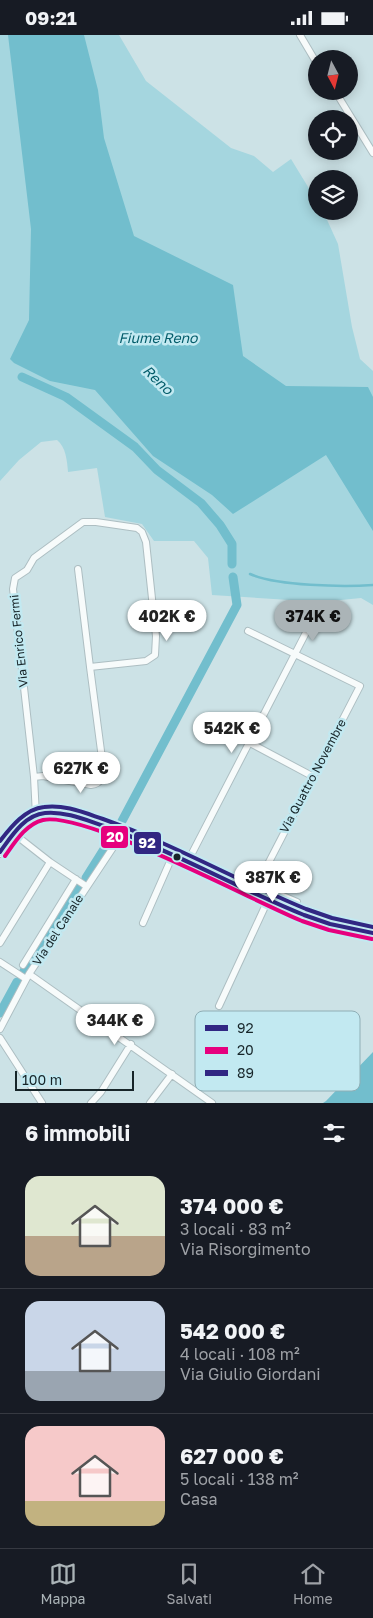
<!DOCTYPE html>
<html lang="it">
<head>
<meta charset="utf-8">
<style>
	body { margin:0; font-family:"Golos Text",sans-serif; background:#20242c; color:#f1f3f6; height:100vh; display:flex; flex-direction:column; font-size:19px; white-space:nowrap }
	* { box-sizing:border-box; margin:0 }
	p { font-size:16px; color:#9ea1a6 }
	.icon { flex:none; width:28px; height:28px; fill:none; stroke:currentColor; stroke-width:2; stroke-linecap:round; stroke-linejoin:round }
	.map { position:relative; height:1068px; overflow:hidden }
	.side { display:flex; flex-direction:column; background:#171b24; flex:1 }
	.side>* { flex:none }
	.needle { width:32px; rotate:173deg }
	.tools { position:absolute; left:308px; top:15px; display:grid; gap:10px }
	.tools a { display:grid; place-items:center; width:50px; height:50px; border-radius:50%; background:#171b24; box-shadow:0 2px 12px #0003; font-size:25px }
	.scale { position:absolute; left:15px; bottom:12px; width:119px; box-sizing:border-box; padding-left:5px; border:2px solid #172529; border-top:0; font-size:14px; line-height:18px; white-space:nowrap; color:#172529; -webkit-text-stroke:4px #c2e9f1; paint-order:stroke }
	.price { position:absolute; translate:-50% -42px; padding:0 11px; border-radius:18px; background:#fff; color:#222; font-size:16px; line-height:32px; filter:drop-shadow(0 1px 2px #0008) }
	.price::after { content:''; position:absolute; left:50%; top:30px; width:15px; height:11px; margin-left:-8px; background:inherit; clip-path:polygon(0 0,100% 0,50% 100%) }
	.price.selected { background:#abb4b7; color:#111 }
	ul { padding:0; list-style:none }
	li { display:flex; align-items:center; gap:15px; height:125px; padding:0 25px }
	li+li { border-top:1px solid #363941 }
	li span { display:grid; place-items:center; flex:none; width:140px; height:100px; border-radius:15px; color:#555 }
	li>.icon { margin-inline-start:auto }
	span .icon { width:60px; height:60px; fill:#fffc; stroke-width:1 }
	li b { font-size:21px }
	h2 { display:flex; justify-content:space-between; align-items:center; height:60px; padding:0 25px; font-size:21px }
	.status { display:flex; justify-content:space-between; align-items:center; height:35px; padding:0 25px; background:#171b24; direction:ltr }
	.status svg { height:14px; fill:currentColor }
	.tabs { display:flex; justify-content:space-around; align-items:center; height:70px; border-top:1px solid #363941; background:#171b24; font-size:14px; color:#9ea1a6 }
	.tabs a { display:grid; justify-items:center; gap:2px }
	.tabs .selected { color:#abb4b7 }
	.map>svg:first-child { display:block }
	.green { fill:#a5d6df }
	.water { fill:#72becd }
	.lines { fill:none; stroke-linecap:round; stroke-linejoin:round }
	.stream { stroke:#72becd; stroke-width:2.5 }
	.canal { stroke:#72becd; stroke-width:9 }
	.minor-casing { stroke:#adbec2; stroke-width:8 }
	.primary-casing { stroke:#adbec2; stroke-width:12 }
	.minor { stroke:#f7fbfb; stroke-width:6 }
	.primary { stroke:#f7fbfb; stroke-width:10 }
	.bus-1-casing { stroke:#c2e9f1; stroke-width:8 }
	.bus-2-casing { stroke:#c2e9f1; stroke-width:8 }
	.bus-3-casing { stroke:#c2e9f1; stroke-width:8 }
	.bus-1 { stroke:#312783; stroke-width:4 }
	.bus-2 { stroke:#e6007e; stroke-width:4 }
	.bus-3 { stroke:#312783; stroke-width:4 }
	.bus-dot { fill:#172529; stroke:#c2e9f1; stroke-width:2 }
	.labels { text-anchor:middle; stroke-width:5; stroke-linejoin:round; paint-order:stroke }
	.street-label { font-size:12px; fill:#172529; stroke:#c2e9f1 }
	.water-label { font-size:14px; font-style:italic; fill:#045d6b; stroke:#c2e9f1 }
	.key { fill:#c2e9f1; stroke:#8faeb5; stroke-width:1 }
	.key-label { font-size:14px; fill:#172529 }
	.line-badge { stroke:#c2e9f1; stroke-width:2 }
	.badge-label { font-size:14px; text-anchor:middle; font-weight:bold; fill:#fff }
</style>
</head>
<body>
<div class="status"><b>09:21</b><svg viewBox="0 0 49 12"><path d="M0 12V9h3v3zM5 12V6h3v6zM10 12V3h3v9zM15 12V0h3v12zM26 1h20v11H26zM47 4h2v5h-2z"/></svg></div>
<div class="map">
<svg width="373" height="1068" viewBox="0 0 373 1068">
	<rect width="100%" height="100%" fill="#cce2e6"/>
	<path class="green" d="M0 0H119L146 46 231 113 254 121 273 137 291 124 316 165V176H323L338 209 352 292 360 324 373 336V570L361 563 321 567 212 560 208 523 194 506H154L142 489 105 482 97 433 68 437C67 426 66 412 57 405L41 407 19 425 0 446Z"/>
	<path class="water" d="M8 0H84L98 55 104 103 134 201 233 250 243 321 286 351 368 352 373 362V496L326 420 233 479 212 460 153 421 95 355 50 346 14 328 10 324 29 285 31 194Z
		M373 1017V1068H323L326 1066Z"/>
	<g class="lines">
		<path class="stream" d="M250 539C277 551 343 552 373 550"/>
		<path class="canal" d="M22 342 66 362 135 412 157 435 201 468 220 490 232 509V529
			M122 786 237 570 233 542
			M86 843 108 808
			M24 936 78 854
			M0 978 17 947"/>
		<defs>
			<path id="minor" d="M300 0 316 27
				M335 56 373 118
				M78 534 90 632
				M248 596 360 651 253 858
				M250 708 312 741
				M34 742 13 554 15 543 27 535 34 523 83 487H96L137 493 142 497 146 507 156 601 155 620 146 626 90 632 103 731C103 741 102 749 91 750L43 741 34 742 36 781
				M13 798 50 827 86 851
				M187 828 313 584
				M257 850 297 867
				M143 888 172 822
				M0 908 50 827
				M0 927 26 944
				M23 930 76 844
				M29 939 212 1068
				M219 971 268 865
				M0 994 29 939 122 799
				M0 1003 42 1068
				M91 1068 101 1057 131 1009
				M150 1068 172 1039"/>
			<path id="primary" d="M0 817C12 800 24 782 45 778 79 771 207 837 244 854 264 863 284 872 304 880L330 889 373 898"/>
		</defs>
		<use href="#minor" class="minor-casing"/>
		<use href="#primary" class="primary-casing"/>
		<use href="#minor" class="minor"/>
		<use href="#primary" class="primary"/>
		<defs>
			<path id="bus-1" d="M0 817C11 802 24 780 45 778 65 776 86 785 104 791 173 816 237 853 304 880L330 889 373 898"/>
			<path id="bus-2" d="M5 821C15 807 26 789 43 785 85 776 253 866 302 886L329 895 372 904"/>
			<path id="bus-3" d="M0 806C11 792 25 774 44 772 64 769 85 778 103 784 173 809 238 846 306 874L332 883 373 892"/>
		</defs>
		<use href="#bus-1" class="bus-1-casing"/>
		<use href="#bus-2" class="bus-2-casing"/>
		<use href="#bus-3" class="bus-3-casing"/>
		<use href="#bus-1" class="bus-1"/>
		<use href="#bus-2" class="bus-2"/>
		<use href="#bus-3" class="bus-3"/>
	</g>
	<circle class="bus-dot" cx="177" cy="822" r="4.5"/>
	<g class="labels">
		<g class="street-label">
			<text transform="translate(19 606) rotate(-96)" y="4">Via Enrico Fermi</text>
			<text transform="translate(313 741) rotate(-62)" y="4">Via Quattro Novembre</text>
			<text transform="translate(58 895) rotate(-57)" y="4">Via del Canale</text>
		</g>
		<g class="water-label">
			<text x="158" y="308">Fiume Reno</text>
			<text transform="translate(158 345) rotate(44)" y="5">Reno</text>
		</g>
	</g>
	<rect x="195" y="976" width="165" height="80" rx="8" class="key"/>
	<rect x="205" y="990" width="23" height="6" fill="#312783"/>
	<rect x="205" y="1012" width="23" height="7" fill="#e6007e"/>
	<rect x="205" y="1035" width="23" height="6" fill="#312783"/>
	<g class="key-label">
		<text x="237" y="998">92</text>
		<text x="237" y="1020">20</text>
		<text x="237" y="1043">89</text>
	</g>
	<g class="line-badge">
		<rect x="100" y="790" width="29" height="24" rx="5" fill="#e6007e"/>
		<rect x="133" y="796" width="29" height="24" rx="5" fill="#312783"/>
	</g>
	<g class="badge-label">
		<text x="115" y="807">20</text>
		<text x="147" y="813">92</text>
	</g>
</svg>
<div class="tools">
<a><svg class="needle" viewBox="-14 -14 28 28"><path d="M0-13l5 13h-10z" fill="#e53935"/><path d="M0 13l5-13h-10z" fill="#9ea1a6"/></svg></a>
<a><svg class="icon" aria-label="locate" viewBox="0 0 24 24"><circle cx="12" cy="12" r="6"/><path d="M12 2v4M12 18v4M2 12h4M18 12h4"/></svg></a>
<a><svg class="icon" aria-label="layers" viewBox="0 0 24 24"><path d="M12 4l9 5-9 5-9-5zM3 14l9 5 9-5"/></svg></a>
</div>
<div class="scale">100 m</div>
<b class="price" style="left:167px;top:607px">402K €</b>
<b class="price selected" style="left:313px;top:607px">374K €</b>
<b class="price" style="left:232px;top:719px">542K €</b>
<b class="price" style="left:81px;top:759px">627K €</b>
<b class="price" style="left:273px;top:868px">387K €</b>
<b class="price" style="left:115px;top:1011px">344K €</b>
</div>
<section class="side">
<h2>6 immobili<svg class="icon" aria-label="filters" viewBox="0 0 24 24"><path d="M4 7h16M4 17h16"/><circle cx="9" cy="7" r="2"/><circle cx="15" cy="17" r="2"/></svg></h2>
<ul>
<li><span style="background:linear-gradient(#dfe7d0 60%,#b9a48a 0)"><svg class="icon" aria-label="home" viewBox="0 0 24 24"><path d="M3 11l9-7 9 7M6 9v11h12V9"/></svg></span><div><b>374 000 €</b><p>3 locali · 83 m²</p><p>Via Risorgimento</p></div></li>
<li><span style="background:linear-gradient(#c9d6e8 70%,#9aa5b1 0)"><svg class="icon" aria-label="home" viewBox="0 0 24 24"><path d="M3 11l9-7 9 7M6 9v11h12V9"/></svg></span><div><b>542 000 €</b><p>4 locali · 108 m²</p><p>Via Giulio Giordani</p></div></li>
<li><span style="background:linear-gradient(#f6c9c9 75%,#c2b280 0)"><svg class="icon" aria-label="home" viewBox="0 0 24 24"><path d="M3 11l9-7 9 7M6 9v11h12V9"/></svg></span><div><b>627 000 €</b><p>5 locali · 138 m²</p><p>Casa</p></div></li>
</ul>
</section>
<nav class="tabs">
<a class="selected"><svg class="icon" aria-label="map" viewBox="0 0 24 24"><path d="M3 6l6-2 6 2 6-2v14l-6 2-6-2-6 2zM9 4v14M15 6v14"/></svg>Mappa</a>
<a><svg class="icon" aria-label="saved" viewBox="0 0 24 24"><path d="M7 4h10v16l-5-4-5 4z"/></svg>Salvati</a>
<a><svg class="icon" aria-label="home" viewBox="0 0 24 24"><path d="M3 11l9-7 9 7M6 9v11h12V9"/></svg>Home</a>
</nav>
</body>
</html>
